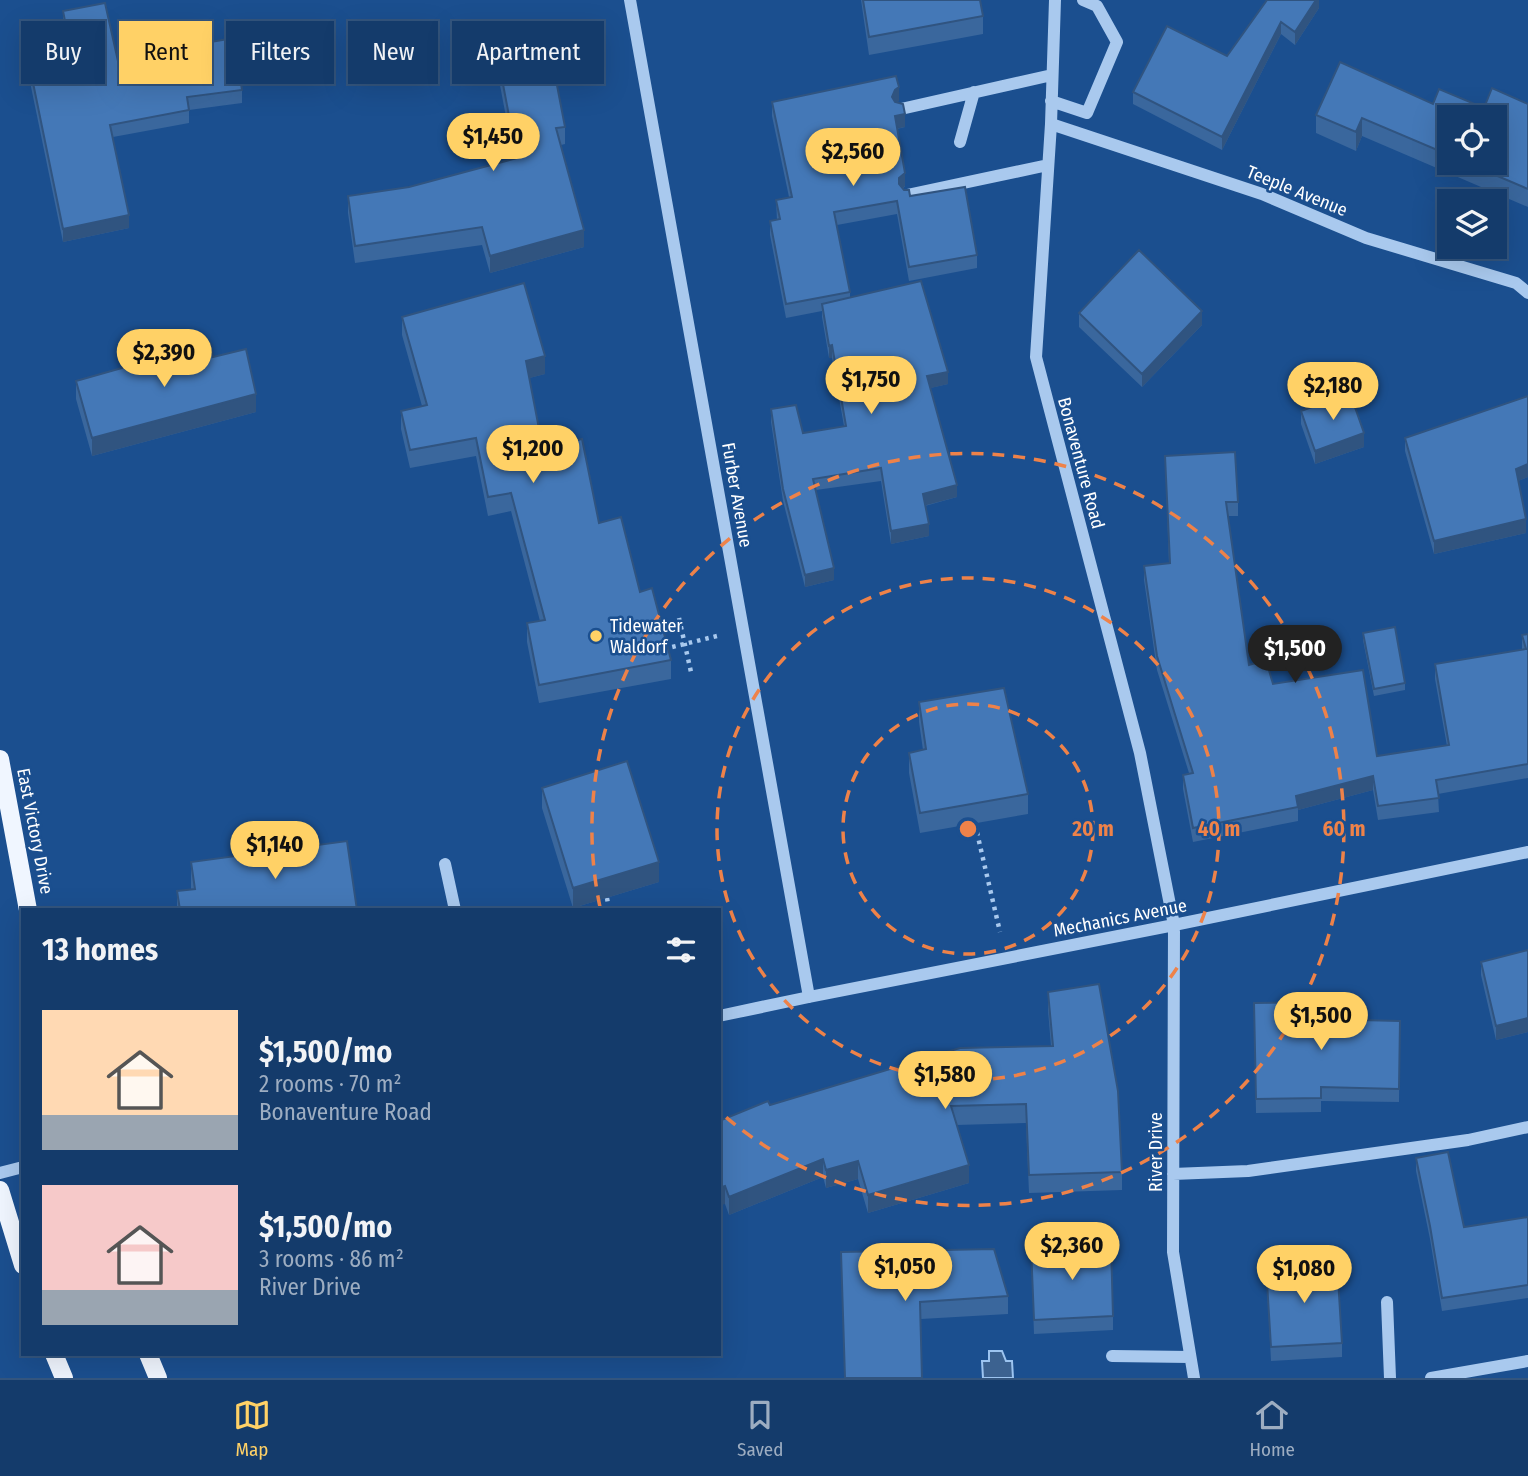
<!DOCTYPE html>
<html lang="en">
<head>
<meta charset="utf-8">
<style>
	body { margin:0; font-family:"Fira Sans Condensed",sans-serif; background:#214673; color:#f1f3f6; height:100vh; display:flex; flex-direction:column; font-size:26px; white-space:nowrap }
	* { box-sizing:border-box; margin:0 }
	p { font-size:23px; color:#9dadc1 }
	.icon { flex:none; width:38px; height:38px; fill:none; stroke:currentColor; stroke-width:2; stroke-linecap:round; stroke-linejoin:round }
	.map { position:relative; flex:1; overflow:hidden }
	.side { position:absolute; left:21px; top:908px; width:700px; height:448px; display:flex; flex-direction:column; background:#143b6b; border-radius:0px; box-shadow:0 7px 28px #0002,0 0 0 2px #33557e }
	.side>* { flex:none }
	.top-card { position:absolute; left:21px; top:21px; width:700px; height:63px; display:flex; gap:14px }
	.controls { position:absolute; left:1437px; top:105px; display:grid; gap:14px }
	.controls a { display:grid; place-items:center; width:70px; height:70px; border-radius:0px; background:#143b6b; box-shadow:0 7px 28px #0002,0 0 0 2px #33557e; font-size:35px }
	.price { position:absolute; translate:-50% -60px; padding:0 16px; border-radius:24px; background:#ffd166; color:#111; font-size:23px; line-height:46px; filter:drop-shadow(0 2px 4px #0008) }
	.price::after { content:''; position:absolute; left:50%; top:42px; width:21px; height:16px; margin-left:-10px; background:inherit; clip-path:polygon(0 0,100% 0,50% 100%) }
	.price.selected { background:#222; color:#fff }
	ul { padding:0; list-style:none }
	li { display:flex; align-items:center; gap:21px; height:175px; padding:0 21px }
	li span { display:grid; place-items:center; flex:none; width:196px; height:140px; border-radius:0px; color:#555 }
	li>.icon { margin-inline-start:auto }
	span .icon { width:84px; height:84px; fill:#fffc; stroke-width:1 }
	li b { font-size:30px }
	h2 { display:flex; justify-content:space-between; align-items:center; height:84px; padding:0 21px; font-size:30px }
	.pill { padding:0 24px; border-radius:0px; background:#143b6b; box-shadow:0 7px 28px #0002,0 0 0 2px #33557e; font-size:24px; line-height:63px }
	.pill.selected { background:#ffd166; color:#111 }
	.tab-bar { display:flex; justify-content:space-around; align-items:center; height:98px; border-top:2px solid #33557e; background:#143b6b; font-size:19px; color:#9dadc1 }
	.tab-bar a { display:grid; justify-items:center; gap:4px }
	.tab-bar .selected { color:#ffd166 }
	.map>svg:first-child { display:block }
	.water { fill:#3c6290; stroke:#9cc4f0; stroke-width:2 }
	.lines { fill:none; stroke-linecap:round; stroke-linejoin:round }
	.path { stroke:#a9c9ee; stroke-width:4.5; stroke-dasharray:3.5 5; stroke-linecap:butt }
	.minor { stroke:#a9c9ee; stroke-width:12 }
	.major { stroke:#f0f6ff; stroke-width:18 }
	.wall { fill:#3a679d; fill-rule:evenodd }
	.shaded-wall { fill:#305480 }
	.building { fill:#4478b7; stroke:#305480; stroke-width:2 }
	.ring { fill:none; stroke:#ee8249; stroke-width:3.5; stroke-dasharray:12 9 }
	.poi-dot { fill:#ffd166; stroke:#1b4f8f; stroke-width:2.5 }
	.labels { text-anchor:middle; stroke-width:5; stroke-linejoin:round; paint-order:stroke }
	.street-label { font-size:18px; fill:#fff; stroke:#1b4f8f }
	.poi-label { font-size:18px; fill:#fff; stroke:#1b4f8f; text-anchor:start }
	.centre { fill:#ee8249; stroke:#1b4f8f; stroke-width:3.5 }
	.ring-label { font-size:21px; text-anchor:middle; font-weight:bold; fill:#ee8249; stroke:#1b4f8f; stroke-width:5; stroke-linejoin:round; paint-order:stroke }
</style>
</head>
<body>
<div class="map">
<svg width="1528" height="1378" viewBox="0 0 1528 1378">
	<rect width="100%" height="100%" fill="#1b4f8f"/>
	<path class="water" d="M989 1351H1002L1006 1361H1012L1013 1378H983L982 1361H989Z"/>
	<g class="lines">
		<path class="path" d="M679 618 691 672
			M664 649 717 636
			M975 824 1000 932
			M607 898 609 910"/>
		<path class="minor" d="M630 0 809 997
			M1055 0 1051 124 1036 357 1140 753 1174 925 1173 1252 1194 1378
			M1051 101 1087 113 1117 42 1097 6 1083 0
			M901 109 1052 75
			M1051 124 1262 194 1366 238 1516 283 1528 293
			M960 142 974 92
			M907 195 1048 165
			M445 864 455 910
			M719 1016 809 997 1174 925 1528 852
			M0 1173 23 1167
			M1173 1174 1248 1171 1468 1140 1528 1127
			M1387 1302 1390 1378
			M1112 1356 1190 1357
			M1431 1378 1528 1361"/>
		<path class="major" d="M0 759 28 910
			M0 1190 23 1265
			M54 1354 64 1378
			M148 1354 158 1378"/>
	</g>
	<path class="wall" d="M861 0H980L983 16V34L869 55Z
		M1267 0H1319V8L1295 45 1281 34 1222 150 1133 104V92L1227 56Z
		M63 11 118 61 242 90V103L189 110V123L113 137 129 228 63 242 23 48V34L63 27Z
		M495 42 565 127V144L561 145 584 247 490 273 482 245 355 263 348 213V196L409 187 514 159 495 59Z
		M899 101 896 102 905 127 897 129 905 186 903 189 910 196 977 255V268L909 281 897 214 837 225 850 292V298L948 384 930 388 957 497 925 506 929 536 891 544 881 481 816 490 834 580 805 587 783 501 771 422V409L803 433 844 426 832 358H829L822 317V311L786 318 770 235V221L777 220 776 200 789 197 772 116V102Z
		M1433 104 1484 108 1528 104V207L1362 136 1356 151 1316 133V115ZM1449 117 1494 163H1449Z
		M1079 313 1202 325 1142 387 1079 327Z
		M402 317 545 374 529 378 541 439 560 444 599 523 640 592 671 660V679L539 703 527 642V623L540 621 511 511 488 516 476 456 410 468 401 429V411L422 406 402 335Z
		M213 357 256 412 92 456 76 399V381Z
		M1528 396V477L1518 481 1526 533 1434 554 1405 451V438Z
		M1301 411 1364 447 1315 464 1301 424Z
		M1165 456 1238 502V516H1228L1249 665 1273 684 1377 756 1447 746 1435 679V664L1522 650V635L1528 634V778L1438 794 1439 812 1378 820 1373 790 1298 810V821L1193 842 1183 789V775L1189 773 1157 670 1144 580V566L1169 563Z
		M1363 633 1405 683V690L1374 696 1363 640Z
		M919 702 1028 794V814L920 833 909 773V753L923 750 919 722Z
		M542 788 659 882 573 908 542 808Z
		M191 862 357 910H177V891L191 889Z
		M1528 950V1032L1496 1040 1481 975V962Z
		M1048 992 1122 1172V1190L1029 1193 1026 1123 956 1125 969 1183 868 1213 858 1179 826 1188 823 1177 729 1215 725 1204 719 1121 770 1105 1051 1046 1048 1010Z
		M1254 1003 1320 1019 1400 1021 1399 1102 1321 1101V1112L1256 1113Z
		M1416 1158 1464 1227 1528 1217V1298L1442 1311 1430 1239 1416 1171Z
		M1031 1247 1113 1316V1330L1034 1334Z
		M1266 1266 1342 1343V1357L1271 1361Z
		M841 1269 1008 1296V1314L921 1319Z"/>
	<path class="shaded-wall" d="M1316 0H1319V8L1295 45V32Z
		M1281 22V34L1222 150V137Z
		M899 87V101L895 103 892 97 895 90Z
		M905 114V127L895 129V116Z
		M1362 118V136L1356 151V132Z
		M905 173V186L899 192V178Z
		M129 215V228L63 242V229Z
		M584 230V247L490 273V256Z
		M1202 311V325L1142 387V374Z
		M832 345V358H829V346Z
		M545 356V374L526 379V361Z
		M948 372V384L927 389V376Z
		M256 394V412L92 456V438Z
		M1364 433V447L1315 464V451Z
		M1528 464V477L1516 482V469Z
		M957 485V497L923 506V494Z
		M1526 519V533L1434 554V541Z
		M929 524V536L891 544V531Z
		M834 568V580L805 587V575Z
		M1373 776V790L1298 810 1296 796Z
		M659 862V882L573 908V888Z
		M1528 1018V1032L1496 1040V1026Z
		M823 1159V1177L729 1215V1197Z
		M858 1161V1179L826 1188V1170Z
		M969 1165V1183L868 1213V1195Z
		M725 1186V1204L719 1206V1188Z"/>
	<path class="building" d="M863 0H980L983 16 869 37Z
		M1267 0H1316L1295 32 1281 22 1222 137 1133 92 1167 26 1227 56Z
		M105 3 118 61 194 47 193 45 234 38 242 90 187 97 189 110 110 125 129 215 63 229 23 34 66 26 63 11Z
		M547 33 565 127 556 128 584 230 490 256 482 227 355 246 348 196 409 187 517 158 495 42Z
		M1340 62 1433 104 1439 89 1484 108 1492 88 1528 104V189L1467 163H1494V117H1449V155L1362 118 1356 132 1316 115Z
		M896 76 899 87 895 90 892 97 895 102 903 104 905 114 895 116 905 173 899 178V184L904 190H909L910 196 965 187 977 255 909 267 897 201 834 212 850 292 786 304 770 221 780 219 776 200 792 197 772 102Z
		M1139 250 1202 311 1142 374 1079 313Z
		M921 281 948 372 927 376 957 485 923 494 929 524 891 531 881 468 813 479 834 568 805 575 783 489 771 409 796 405 803 433 846 426 832 345 829 346 822 304Z
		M524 283 545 356 526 361 541 439 558 436 560 444 582 439 599 523 621 517 640 592 652 588 671 660 539 685 527 623 545 620 511 493 488 497 476 438 410 450 401 411 427 405 402 317Z
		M210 343 213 357 246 349 256 394 92 438 76 381Z
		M1350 393 1364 433 1315 451 1301 411Z
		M1528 396V464L1516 469 1526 519 1434 541 1405 438Z
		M1235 452 1238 502H1226L1249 665 1266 660 1273 684 1363 670 1377 756 1449 745 1435 664 1526 649 1522 635 1528 634V764L1436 780 1439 798 1378 806 1373 776 1296 796 1298 807 1193 828 1183 775 1193 773 1157 656 1144 566 1170 563 1165 456Z
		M1395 627 1405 683 1374 689 1363 633Z
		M1004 688 1028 794 920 813 909 753 926 749 919 702Z
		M627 761 659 862 573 888 542 788Z
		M347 841 357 910H180L177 891 195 889 191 862Z
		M1528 950V1018L1496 1026 1481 962Z
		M1099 984 1118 1091 1122 1172 1029 1175 1026 1104 951 1106 969 1165 868 1195 858 1161 826 1170 823 1159 729 1197 725 1186 719 1188V1121L768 1101 770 1105 960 1048 1053 1046 1048 992Z
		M1319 1002 1320 1019 1400 1021 1399 1089 1321 1087V1098L1256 1099 1254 1003Z
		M1448 1152 1464 1227 1528 1217V1285L1442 1298 1430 1226 1416 1158Z
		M1111 1244 1113 1316 1034 1320 1031 1247Z
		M994 1249 1008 1296 920 1302 922 1378H845L841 1252Z
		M1337 1262 1342 1343 1271 1347 1266 1266Z"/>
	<g class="ring">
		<circle cx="968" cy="829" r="125"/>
		<circle cx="968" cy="829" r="251"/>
		<path d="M600 907A376 376 0 1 1 721 1113"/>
	</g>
	<circle class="poi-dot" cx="596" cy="636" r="7"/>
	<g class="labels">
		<g class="street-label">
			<text transform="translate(1297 191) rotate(22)" y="6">Teeple Avenue</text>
			<text transform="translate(1081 463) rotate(75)" y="6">Bonaventure Road</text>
			<text transform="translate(737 495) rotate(80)" y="6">Furber Avenue</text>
			<text transform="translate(35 831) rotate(79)" y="6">East Victory Drive</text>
			<text transform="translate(1120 918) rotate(-11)" y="6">Mechanics Avenue</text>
			<text transform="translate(1156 1152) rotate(-90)" y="6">River Drive</text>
		</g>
		<g class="poi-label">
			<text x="610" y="632">Tidewater<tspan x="610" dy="21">Waldorf</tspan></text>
		</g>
	</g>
	<circle cx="968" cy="829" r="10" class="centre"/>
	<g class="ring-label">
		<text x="1093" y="836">20 m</text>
		<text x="1219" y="836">40 m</text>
		<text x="1344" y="836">60 m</text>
	</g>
</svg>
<div class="controls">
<a><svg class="icon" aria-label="locate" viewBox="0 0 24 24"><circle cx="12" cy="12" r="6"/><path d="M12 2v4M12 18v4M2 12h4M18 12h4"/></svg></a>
<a><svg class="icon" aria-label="layers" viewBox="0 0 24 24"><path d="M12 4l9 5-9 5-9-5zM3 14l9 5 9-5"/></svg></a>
</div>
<b class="price" style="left:493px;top:173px">$1,450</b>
<b class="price" style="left:853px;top:188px">$2,560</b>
<b class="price" style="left:164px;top:389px">$2,390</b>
<b class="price" style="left:871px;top:416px">$1,750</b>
<b class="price" style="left:1333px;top:422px">$2,180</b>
<b class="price" style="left:533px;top:485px">$1,200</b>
<b class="price selected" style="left:1295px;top:685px">$1,500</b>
<b class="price" style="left:275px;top:881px">$1,140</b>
<b class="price" style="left:1321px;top:1052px">$1,500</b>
<b class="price" style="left:945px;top:1111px">$1,580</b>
<b class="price" style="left:1072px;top:1282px">$2,360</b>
<b class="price" style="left:905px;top:1303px">$1,050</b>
<b class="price" style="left:1304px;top:1305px">$1,080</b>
<div class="top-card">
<a class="pill">Buy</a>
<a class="pill selected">Rent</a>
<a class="pill">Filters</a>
<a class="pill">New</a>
<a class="pill">Apartment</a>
</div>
<section class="side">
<h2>13 homes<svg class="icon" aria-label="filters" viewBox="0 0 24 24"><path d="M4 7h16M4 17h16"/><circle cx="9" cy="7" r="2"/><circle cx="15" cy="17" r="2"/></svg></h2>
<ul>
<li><span style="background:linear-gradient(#ffd9b3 75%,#9aa5b1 0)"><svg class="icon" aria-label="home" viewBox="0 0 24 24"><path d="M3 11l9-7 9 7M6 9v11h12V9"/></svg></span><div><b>$1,500/mo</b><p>2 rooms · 70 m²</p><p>Bonaventure Road</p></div></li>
<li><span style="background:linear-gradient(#f6c9c9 75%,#9aa5b1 0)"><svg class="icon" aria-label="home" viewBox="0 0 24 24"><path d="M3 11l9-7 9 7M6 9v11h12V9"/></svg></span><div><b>$1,500/mo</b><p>3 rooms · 86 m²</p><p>River Drive</p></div></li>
</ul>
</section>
</div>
<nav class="tab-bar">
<a class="selected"><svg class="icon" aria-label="map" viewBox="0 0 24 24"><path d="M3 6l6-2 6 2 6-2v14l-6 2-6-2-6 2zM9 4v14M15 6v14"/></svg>Map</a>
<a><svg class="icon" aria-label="saved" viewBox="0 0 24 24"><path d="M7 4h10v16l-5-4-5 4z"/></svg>Saved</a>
<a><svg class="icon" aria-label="home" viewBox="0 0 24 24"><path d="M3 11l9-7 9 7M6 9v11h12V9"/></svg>Home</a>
</nav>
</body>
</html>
